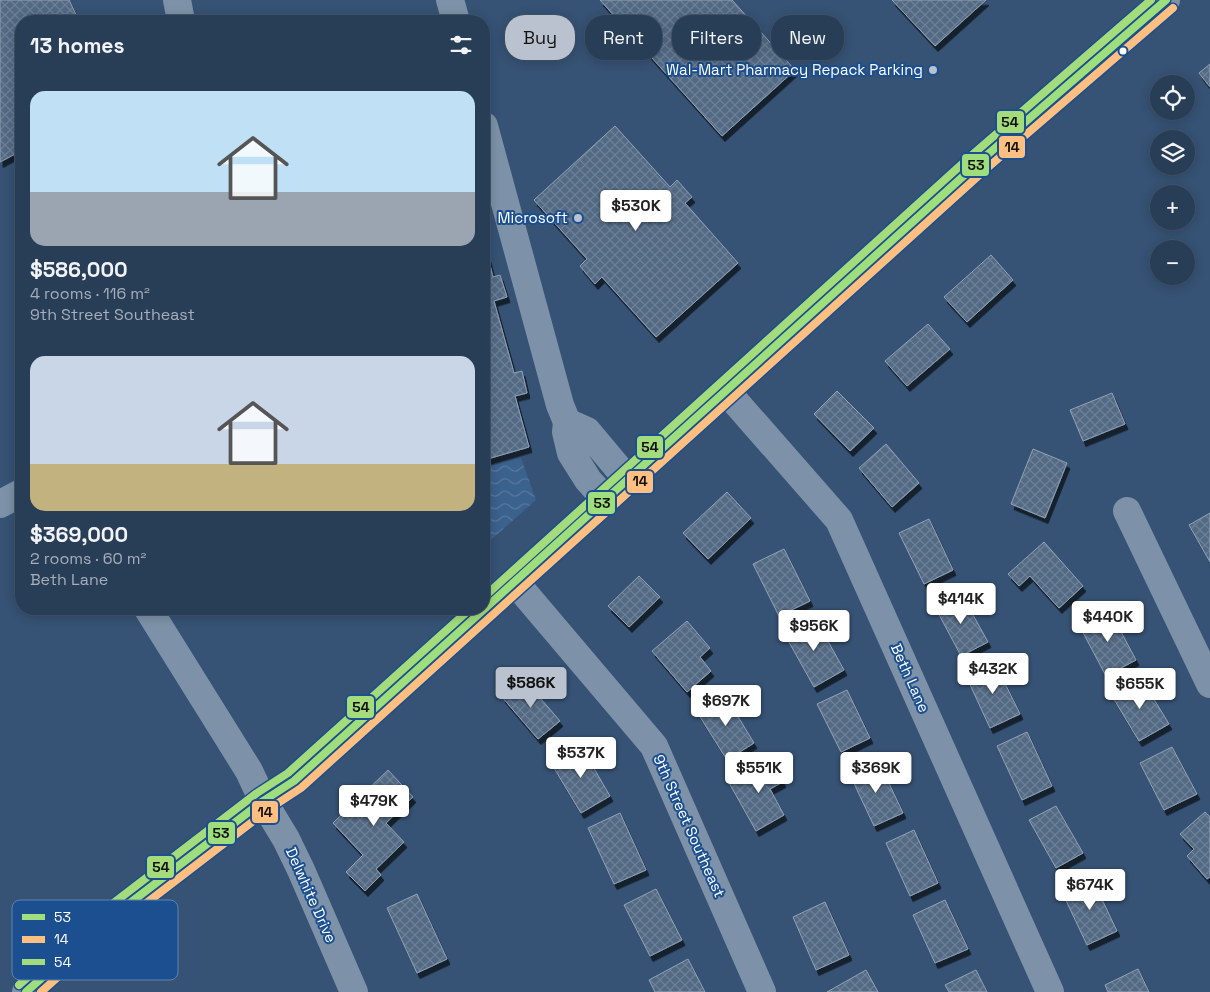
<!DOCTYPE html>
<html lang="en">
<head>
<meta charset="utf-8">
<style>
	body { margin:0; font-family:"Space Grotesk",sans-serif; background:#30455d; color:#f1f3f6; height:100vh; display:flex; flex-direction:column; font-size:19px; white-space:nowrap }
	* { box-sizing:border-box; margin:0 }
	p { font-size:16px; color:#a5aeba }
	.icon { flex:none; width:28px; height:28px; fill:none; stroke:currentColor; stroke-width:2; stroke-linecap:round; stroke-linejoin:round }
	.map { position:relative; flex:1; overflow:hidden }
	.side { position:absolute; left:15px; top:15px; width:475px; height:600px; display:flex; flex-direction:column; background:#283e57; border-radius:20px; box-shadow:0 2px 12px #0003,0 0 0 1px #44576d }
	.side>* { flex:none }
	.banner { position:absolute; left:505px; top:15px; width:475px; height:45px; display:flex; gap:10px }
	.controls { position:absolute; left:1150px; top:75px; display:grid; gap:10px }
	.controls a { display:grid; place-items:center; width:45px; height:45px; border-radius:50%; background:#283e57; box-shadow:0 2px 12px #0003,0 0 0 1px #44576d; font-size:25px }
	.price { position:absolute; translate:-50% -42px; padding:0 11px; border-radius:5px; background:#fff; color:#222; font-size:16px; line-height:32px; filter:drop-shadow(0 1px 2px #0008) }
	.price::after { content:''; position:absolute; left:50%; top:30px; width:15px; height:11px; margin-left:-8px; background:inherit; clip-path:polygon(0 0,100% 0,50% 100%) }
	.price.selected { background:#b9c2ce; color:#111 }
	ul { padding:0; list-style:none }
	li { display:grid; align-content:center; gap:10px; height:265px; padding:0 15px }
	li span { display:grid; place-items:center; height:155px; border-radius:15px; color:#555 }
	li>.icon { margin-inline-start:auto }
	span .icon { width:90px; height:90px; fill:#fffc; stroke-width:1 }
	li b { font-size:21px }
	h2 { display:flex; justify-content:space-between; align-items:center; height:60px; padding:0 15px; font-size:21px }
	.pill { padding:0 18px; border-radius:20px; background:#283e57; box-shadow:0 2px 12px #0003,0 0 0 1px #44576d; font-size:18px; line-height:45px }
	.pill.selected { background:#b9c2ce; color:#111 }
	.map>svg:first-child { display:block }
	.water { fill:url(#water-waves) }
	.building { fill:url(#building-cross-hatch); stroke:#92a2b6; filter:url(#shadow) }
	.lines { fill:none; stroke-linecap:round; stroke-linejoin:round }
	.minor { stroke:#7d92a8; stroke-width:28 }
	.bus-1-casing { stroke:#1b4f8f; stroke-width:11 }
	.bus-2-casing { stroke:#1b4f8f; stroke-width:11 }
	.bus-3-casing { stroke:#1b4f8f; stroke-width:11 }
	.bus-1 { stroke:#9fde7c; stroke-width:8 }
	.bus-2 { stroke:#ffbf80; stroke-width:8 }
	.bus-3 { stroke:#a4dc7c; stroke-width:8 }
	.bus-dot { fill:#fff; stroke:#1b4f8f; stroke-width:2 }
	.poi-dot { fill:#b9c2ce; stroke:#1b4f8f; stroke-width:2 }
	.labels { text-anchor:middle; stroke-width:4; stroke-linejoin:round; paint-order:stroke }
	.poi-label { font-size:15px; fill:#fff; stroke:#1b4f8f; text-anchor:end }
	.street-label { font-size:15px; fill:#fff; stroke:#1b4f8f }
	.key { fill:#1b4f8f; stroke:#5f84b1; stroke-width:1 }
	.key-label { font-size:14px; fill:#fff }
	.line-badge { stroke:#1b4f8f; stroke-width:2 }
	.pale-badge-label { font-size:14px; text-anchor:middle; font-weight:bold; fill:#111 }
</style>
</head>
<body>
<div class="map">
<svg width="1210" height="992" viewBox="0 0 1210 992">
	<defs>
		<pattern id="water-waves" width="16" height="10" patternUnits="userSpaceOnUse" patternTransform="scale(1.25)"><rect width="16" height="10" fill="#3b618d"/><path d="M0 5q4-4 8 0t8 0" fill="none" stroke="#58799e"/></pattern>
		<pattern id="building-cross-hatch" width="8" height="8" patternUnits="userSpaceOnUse" patternTransform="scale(1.25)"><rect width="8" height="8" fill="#526984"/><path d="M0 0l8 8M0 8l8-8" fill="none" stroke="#6c8096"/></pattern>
		<filter id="shadow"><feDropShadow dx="3" dy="5.5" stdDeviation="0" flood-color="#0009"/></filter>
	</defs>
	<rect width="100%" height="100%" fill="#365274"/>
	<path class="water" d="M521 458 536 500 484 546V468Z"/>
	<path class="building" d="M0 0H69L79 21H21V151L0 162Z
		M600 0H732L795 70 722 136Z
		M892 0H986L935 46Z
		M1210 64V87L1199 73Z
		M615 126 670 187 677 180 692 197 685 203 738 263 656 337 602 277 595 284 580 266 587 259 534 200Z
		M484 242 493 277 500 275 507 297 494 301 514 373 522 371 527 393 515 396 529 447 484 460Z
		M991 255 1013 280 967 322 944 297Z
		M928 324 950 349 907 386 885 361Z
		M837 391 874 428 850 451 814 414Z
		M1112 393 1125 424 1083 441 1070 410Z
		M886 444 919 483 892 507 859 468Z
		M1033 449 1067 463 1045 518 1011 504Z
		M727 492 751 518 708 559 683 533Z
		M1210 513V562L1189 525Z
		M929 519 953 570 924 584 899 533Z
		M1044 542 1083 586 1059 608 1030 576 1019 586 1008 574Z
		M784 549 810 601 779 616 753 564Z
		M639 576 660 597 629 627 608 606Z
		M961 593 988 642 961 656 935 607Z
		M1110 611 1136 660 1106 676 1080 627Z
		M815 618 844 670 814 687 785 635Z
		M687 621 710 648 700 657 711 671 687 692 652 651Z
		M995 663 1020 714 990 728 966 676Z
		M523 678 560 721 538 739 502 697Z
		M1141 678 1169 724 1139 741 1112 696Z
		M847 690 870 738 841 752 817 704Z
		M725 695 754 743 727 760 697 712Z
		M1027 732 1052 786 1022 800 997 746Z
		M581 746 610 796 581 813 551 763Z
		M1172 747 1197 794 1164 810 1140 763Z
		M769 758 783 782 770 789 784 815 756 831 728 781Z
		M879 762 903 813 874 826 850 775Z
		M388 770 413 797 386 823 404 842 376 869 381 875 365 891 346 872 363 855 333 823Z
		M1056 806 1083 853 1056 868 1029 820Z
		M1205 812 1210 817V877L1207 879 1187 856 1194 849 1180 834Z
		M620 813 646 870 614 884 588 828Z
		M914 830 938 883 910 896 886 843Z
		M1092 878 1117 931 1087 945 1062 892Z
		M656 889 682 940 650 956 624 905Z
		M417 894 447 959 417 973 387 908Z
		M945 900 968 949 935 963 913 915Z
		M825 902 849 955 816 970 793 917Z
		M688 959 705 992H655L649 980Z
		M1138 969 1149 992H1108L1105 985Z
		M866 970 878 992H827Z
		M976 970 987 992H949L945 985Z"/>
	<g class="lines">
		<path class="minor" d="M177 0 181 21
			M450 0 456 21
			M484 126 560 405 567 422 566 432 571 453 588 480 606 500
			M726 391 839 520 1050 992
			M567 422 587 431 628 480
			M0 504 21 493
			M1127 511 1210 684
			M515 582 654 746 762 992
			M148 609 249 771 263 801 286 839 301 870 354 992
			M26 992 100 926 233 825 263 801 294 781 606 500 979 162 1166 0"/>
		<defs>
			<path id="bus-1" d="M26 992 100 926 263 801 294 781 979 162 1166 0"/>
			<path id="bus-2" d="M41 992 106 934 269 809 301 788 986 169 1173 8"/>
			<path id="bus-3" d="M484 597 972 155 1151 0
				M19 985 94 918 257 793 288 773 470 609"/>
		</defs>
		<use href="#bus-1" class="bus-1-casing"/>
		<use href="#bus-2" class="bus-2-casing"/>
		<use href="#bus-3" class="bus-3-casing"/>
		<use href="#bus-1" class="bus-1"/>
		<use href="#bus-2" class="bus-2"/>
		<use href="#bus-3" class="bus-3"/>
	</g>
	<circle class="bus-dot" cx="1123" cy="51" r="4.5"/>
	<g class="poi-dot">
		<circle cx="933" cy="70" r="5"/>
		<circle cx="578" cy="218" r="5"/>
	</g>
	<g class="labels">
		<g class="poi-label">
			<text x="923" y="75">Wal-Mart Pharmacy Repack Parking</text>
			<text x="568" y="223">Microsoft</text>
		</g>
		<g class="street-label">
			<text transform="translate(910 678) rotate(66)" y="5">Beth Lane</text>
			<text transform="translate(689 826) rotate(66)" y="5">9th Street Southeast</text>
			<text transform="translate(311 895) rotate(66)" y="5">Delwhite Drive</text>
		</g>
	</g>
	<rect x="12" y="900" width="166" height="80" rx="8" class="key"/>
	<rect x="22" y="914" width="23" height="6" fill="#9fde7c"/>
	<rect x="22" y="936" width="23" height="7" fill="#ffbf80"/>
	<rect x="22" y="959" width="23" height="6" fill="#a4dc7c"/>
	<g class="key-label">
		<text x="54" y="922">53</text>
		<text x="54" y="944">14</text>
		<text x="54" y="967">54</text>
	</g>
	<g class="line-badge">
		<rect x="996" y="110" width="29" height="24" rx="5" fill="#a4dc7c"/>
		<rect x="998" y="135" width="28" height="24" rx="5" fill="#ffbf80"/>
		<rect x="961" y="153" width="29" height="24" rx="5" fill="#9fde7c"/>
		<rect x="636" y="435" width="28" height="24" rx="5" fill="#a4dc7c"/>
		<rect x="626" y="470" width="28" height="24" rx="5" fill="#ffbf80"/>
		<rect x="587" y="491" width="29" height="24" rx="5" fill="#9fde7c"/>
		<rect x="346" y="695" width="29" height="24" rx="5" fill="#a4dc7c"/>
		<rect x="251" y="800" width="28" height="24" rx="5" fill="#ffbf80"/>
		<rect x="207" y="821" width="29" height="24" rx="5" fill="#9fde7c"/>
		<rect x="146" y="855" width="29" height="24" rx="5" fill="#a4dc7c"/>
	</g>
	<g class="pale-badge-label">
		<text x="1010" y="127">54</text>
		<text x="1012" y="152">14</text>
		<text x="976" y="170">53</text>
		<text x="650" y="452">54</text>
		<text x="640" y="486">14</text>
		<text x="602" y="508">53</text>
		<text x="361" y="712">54</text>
		<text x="265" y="817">14</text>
		<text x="221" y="838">53</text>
		<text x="161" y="872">54</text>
	</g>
</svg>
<div class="controls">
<a><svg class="icon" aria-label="locate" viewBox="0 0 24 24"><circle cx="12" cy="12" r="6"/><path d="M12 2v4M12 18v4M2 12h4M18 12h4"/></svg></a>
<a><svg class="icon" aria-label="layers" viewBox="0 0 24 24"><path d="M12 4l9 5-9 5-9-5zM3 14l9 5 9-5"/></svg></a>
<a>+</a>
<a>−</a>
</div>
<b class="price" style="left:636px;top:232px">$530K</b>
<b class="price" style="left:961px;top:625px">$414K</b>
<b class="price" style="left:1108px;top:643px">$440K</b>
<b class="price" style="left:814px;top:652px">$956K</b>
<b class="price" style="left:993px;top:695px">$432K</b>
<b class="price selected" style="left:531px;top:709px">$586K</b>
<b class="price" style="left:1140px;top:710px">$655K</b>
<b class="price" style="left:726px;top:727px">$697K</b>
<b class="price" style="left:581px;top:779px">$537K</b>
<b class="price" style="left:759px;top:794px">$551K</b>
<b class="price" style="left:876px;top:794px">$369K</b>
<b class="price" style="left:374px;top:827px">$479K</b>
<b class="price" style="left:1090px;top:911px">$674K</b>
<div class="banner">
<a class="pill selected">Buy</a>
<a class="pill">Rent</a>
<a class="pill">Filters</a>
<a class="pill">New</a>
</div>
<section class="side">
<h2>13 homes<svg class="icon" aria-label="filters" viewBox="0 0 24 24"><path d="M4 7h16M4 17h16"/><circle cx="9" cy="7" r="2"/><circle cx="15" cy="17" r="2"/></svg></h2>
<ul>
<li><span style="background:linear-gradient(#bfe0f5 65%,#9aa5b1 0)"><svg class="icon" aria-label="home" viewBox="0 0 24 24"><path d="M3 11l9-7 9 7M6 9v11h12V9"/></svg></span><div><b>$586,000</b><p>4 rooms · 116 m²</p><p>9th Street Southeast</p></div></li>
<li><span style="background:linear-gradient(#c9d6e8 70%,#c2b280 0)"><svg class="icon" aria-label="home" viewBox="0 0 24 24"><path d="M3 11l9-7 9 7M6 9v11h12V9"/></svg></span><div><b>$369,000</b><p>2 rooms · 60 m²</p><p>Beth Lane</p></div></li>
</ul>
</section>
</div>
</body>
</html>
